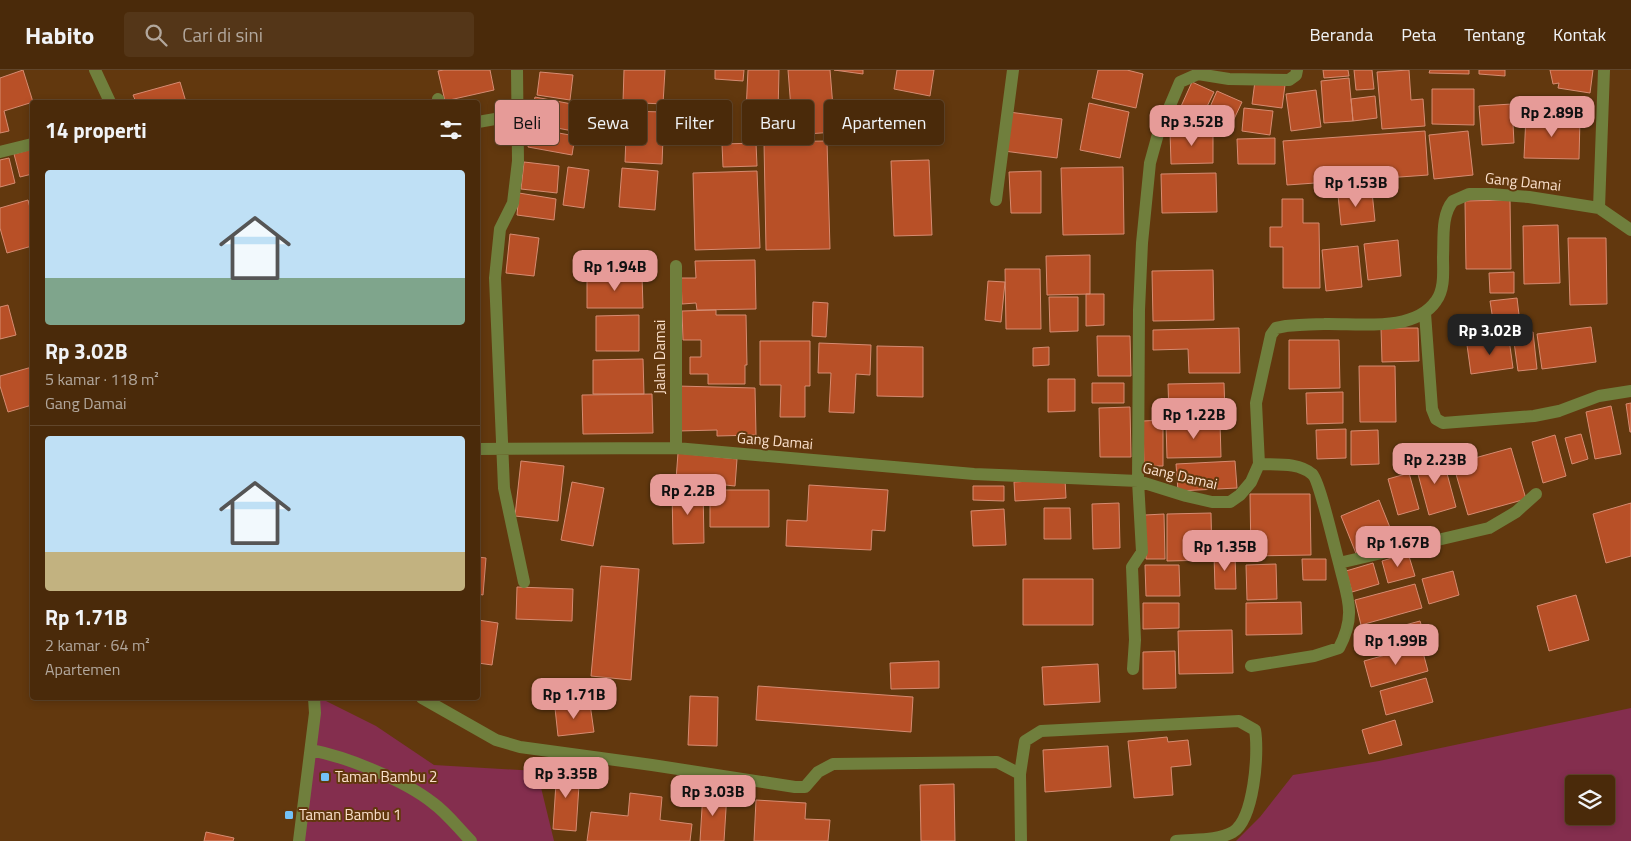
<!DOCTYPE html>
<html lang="id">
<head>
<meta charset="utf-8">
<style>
	body { margin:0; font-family:"Titillium Web",sans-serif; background:#543618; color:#f1f3f6; height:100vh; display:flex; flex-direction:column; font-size:19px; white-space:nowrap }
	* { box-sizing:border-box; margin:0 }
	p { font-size:16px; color:#b2a79c }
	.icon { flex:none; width:28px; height:28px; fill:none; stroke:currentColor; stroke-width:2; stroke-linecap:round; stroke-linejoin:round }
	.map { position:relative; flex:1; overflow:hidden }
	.panel { position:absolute; left:30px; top:30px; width:450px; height:600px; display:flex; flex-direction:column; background:#4a2a0a; border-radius:5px; box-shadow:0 2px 8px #0003,0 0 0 1px #61462b }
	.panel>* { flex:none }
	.banner { position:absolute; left:495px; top:30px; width:475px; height:45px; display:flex; gap:10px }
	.controls { position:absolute; left:1565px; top:705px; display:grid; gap:10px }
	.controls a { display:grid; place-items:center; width:50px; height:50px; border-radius:5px; background:#4a2a0a; box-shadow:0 2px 8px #0003,0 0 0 1px #61462b; font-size:25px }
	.price { position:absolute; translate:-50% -42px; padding:0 11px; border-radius:10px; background:#e69b98; color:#111; font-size:16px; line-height:32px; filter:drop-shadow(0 1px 2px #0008) }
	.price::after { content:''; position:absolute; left:50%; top:30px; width:15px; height:11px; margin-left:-8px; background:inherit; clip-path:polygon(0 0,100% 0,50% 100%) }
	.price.on { background:#222; color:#fff }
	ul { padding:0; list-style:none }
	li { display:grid; align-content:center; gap:10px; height:265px; padding:0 15px }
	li+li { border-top:1px solid #61462b }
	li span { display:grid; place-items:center; height:155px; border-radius:5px; color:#555 }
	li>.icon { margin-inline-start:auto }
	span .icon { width:90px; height:90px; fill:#fffc; stroke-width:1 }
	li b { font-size:21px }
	h2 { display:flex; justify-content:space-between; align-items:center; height:60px; padding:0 15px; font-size:21px }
	.pill { padding:0 18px; border-radius:5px; background:#4a2a0a; box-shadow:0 2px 8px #0003,0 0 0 1px #61462b; font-size:18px; line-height:45px }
	.pill.on { background:#e69b98; color:#111 }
	header { display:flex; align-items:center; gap:30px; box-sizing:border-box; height:70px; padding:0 25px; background:#4a2a0a; border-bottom:1px solid #61462b }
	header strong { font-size:24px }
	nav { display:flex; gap:28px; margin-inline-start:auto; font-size:18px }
	.search { width:350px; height:45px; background:#543618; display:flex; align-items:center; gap:12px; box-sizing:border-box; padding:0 18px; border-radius:5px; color:#b2a79c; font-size:19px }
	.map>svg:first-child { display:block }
	.green { fill:#842e4e; fill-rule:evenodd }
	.building { fill:#b85027; stroke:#d68b71 }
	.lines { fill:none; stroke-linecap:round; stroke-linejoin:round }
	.minor { stroke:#707f3d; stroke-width:12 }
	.poi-dot { fill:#73c1f6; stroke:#62380e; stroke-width:2 }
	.labels { text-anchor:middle; stroke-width:4; stroke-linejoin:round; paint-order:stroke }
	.street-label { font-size:15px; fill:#fbe0cc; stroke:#62380e }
	.poi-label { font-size:15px; fill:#fbe0cc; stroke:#62380e; text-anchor:start }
</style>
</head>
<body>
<header>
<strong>Habito</strong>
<div class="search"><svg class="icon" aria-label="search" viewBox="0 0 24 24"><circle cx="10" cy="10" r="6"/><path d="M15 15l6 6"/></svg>Cari di sini</div>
<nav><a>Beranda</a><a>Peta</a><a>Tentang</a><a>Kontak</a></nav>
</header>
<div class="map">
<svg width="1631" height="771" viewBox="0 0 1631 771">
	<rect width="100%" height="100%" fill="#62380e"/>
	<path class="green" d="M320 628 376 656 434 695 537 701 554 771H302Z
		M1631 638V771H1236L1260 747 1293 705 1379 691ZM1574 714H1606V746H1574Z"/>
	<path class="building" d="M23 0 33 32 4 41 9 61 0 63V8Z
		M444 0H490L494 20 445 31 438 1Z
		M624 0H665L663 34 623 32Z
		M715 0H744L743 11 715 9Z
		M748 0H779L778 43 746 42Z
		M788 0H830L835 62 793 65Z
		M834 0H863V4Z
		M897 0H934L930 26 894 19Z
		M1098 0H1127L1143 4 1136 38 1092 28Z
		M1323 0H1348L1349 6 1324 8Z
		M1354 0H1372L1374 19 1356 20Z
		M1409 0 1411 30 1423 29 1425 56 1382 59 1377 2Z
		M1430 0H1469V4L1429 3Z
		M1479 0H1505V6L1479 4Z
		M1550 0H1593L1590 23 1558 18 1559 13 1553 14Z
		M540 2 573 5 570 30 537 25Z
		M1349 8 1353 51 1324 53 1321 11Z
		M1255 11 1285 15 1282 38 1252 34Z
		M180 12 186 32H136L133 25Z
		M1192 12 1214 22 1199 53 1178 43Z
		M1432 19H1474V55L1432 54Z
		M1316 20 1321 57 1291 61 1286 24Z
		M1217 21 1242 32 1227 64 1203 53Z
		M1375 26 1377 48 1353 51 1351 29Z
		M535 27 577 35 573 61 530 53Z
		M1089 33 1129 42 1120 88 1080 80Z
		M1512 34 1514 73 1482 75 1479 36Z
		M1244 38 1273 41 1270 65 1242 61Z
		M627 41 664 42 662 94 625 92Z
		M1009 42 1062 49 1057 88 1004 81Z
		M1526 46 1580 48 1579 89 1524 88Z
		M532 58 575 66 572 85 528 77Z
		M1170 61H1213V93L1171 94Z
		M1425 61 1428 105 1287 115 1283 71Z
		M1468 61 1473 105 1434 109 1429 65Z
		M1275 68V94H1238L1237 69Z
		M827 71 830 179 766 180 764 72Z
		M756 73 757 96 723 97 722 74Z
		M32 79V104L20 107 14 84Z
		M9 88 15 113 0 117V90Z
		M929 90 932 165 894 166 891 91Z
		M524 92 559 96 557 123 521 119Z
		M568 97 589 100 584 138 563 135Z
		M1123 97 1124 164 1063 165 1061 98Z
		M622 98 658 101 655 140 619 137Z
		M757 101 760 178 695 180 693 103Z
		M1041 101V143H1011L1009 102Z
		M1216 103 1217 142 1162 143 1161 104Z
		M1372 122 1375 151 1341 155 1338 125Z
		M519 123 556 129 554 150 517 145Z
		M1282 129H1303V153H1319L1320 218H1283V177H1270V157H1282Z
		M28 130 32 146V176L7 183 0 158V138Z
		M1510 130 1511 199H1466L1465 131Z
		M1558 155 1560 213 1524 214 1523 156Z
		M510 164 539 168 534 206 506 203Z
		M1568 168H1606L1607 234 1570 235Z
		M1398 170 1401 206 1368 210 1364 174Z
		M1358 176 1362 217 1326 221 1322 180Z
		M1090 185V224L1047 225 1046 186Z
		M755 190 756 239 697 240 696 233 682 234 681 208H696L695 191Z
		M1005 199H1040L1041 259H1006Z
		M1213 200 1214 250 1153 251 1152 201Z
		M1514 202V223H1490L1489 203Z
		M642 205 643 238H587V206Z
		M988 211 1005 212 1001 252 985 250Z
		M1086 224H1104V255L1086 256Z
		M1049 227H1078V261L1050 262Z
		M1517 228 1520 253 1494 257 1490 231Z
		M813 232 828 233 826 267 812 266Z
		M8 235 16 265 0 269V237Z
		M716 240V245H746L747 295H745V314H708V304H690V287H701V270H683L682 241Z
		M639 245V281H596V246Z
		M1591 257 1596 292 1542 299 1537 264Z
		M1239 258 1240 303H1189L1188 279 1153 280V260Z
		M1381 258H1418L1419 291 1382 292Z
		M1533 262 1537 299 1518 301 1513 265Z
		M1097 266H1130L1131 306H1098Z
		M1509 269 1513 298 1471 304 1467 275Z
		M1289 270H1339L1340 318 1289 319Z
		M760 271H810V316H805V347H780L781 315H760Z
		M819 273 871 275 870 305 856 304 854 343 829 342 831 303H818Z
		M877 276 923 277V327L877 326Z
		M1049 277V295L1033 296V278Z
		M643 289 644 324H593V290Z
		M1359 296H1395L1396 352H1360Z
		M32 297V335L8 342 0 316V306Z
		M1048 309H1075V341L1048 342Z
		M1092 313H1124V333H1092Z
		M1224 313 1225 343 1169 344 1168 314Z
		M677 316 755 318 756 365 717 366V360L678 361Z
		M1343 322V353L1307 354 1306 323Z
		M652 324 653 363 583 364 582 325Z
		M1631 333V362H1630L1626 334Z
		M1611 336 1621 384 1595 389 1586 342Z
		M1130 337 1131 387H1100L1099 338Z
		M1163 350V396H1144L1143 351Z
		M1220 353 1221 387 1167 388 1166 354Z
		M1346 359V388L1317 389 1316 360Z
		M1378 360 1379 394 1351 395V361Z
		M1581 364 1588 389 1572 394 1565 368Z
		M1555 365 1566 406 1543 413 1532 372Z
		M1511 378 1526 429 1468 445 1453 394Z
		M678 383 737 389 735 416 676 410Z
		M1442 385 1456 437 1429 445 1415 393Z
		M521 391 564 396 558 451 515 446Z
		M1235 391 1237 418 1178 421 1176 394Z
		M1409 403 1419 439 1398 445 1388 409Z
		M1065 409 1066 428 1015 431 1014 412Z
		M572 412 604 418 593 476 561 470Z
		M809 415 888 420 885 461 872 460 871 480 786 476 787 450 807 451Z
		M973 416H1004V431L973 430Z
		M703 417 704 473 673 474 672 418Z
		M710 420H769V457H710Z
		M1250 424H1310L1311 485 1251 486Z
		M1379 430 1395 470 1357 486 1341 446Z
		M1119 433 1120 478 1093 479 1092 434Z
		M1631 433V486L1606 493 1593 444Z
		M1044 438H1070L1071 469H1044Z
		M1004 439 1006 475 973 476 971 441Z
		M1211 443 1212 490 1167 491V444Z
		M1164 444 1165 489H1146L1145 445Z
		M1408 483 1415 506 1388 513 1382 491Z
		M1214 484H1235L1236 519H1215Z
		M478 487 486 488 483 525 478 524Z
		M1302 489H1326V510H1303Z
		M1373 493 1379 514 1352 522 1346 501Z
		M1276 494 1277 529 1247 530 1246 495Z
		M1145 495H1179L1180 526H1146Z
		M601 496 639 499 631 610 591 606Z
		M1453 501 1459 525 1429 534 1422 509Z
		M1023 509H1093V555H1023Z
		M1415 514 1422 538 1361 555 1355 530Z
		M517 517 573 519 572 551 516 549Z
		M1576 525 1589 570 1549 581 1537 536Z
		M1301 532 1302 564 1246 565V533Z
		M1143 533H1179V558L1143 559Z
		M478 550 498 553 492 595 478 593Z
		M1420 551 1426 570 1385 582 1379 562Z
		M1232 560 1233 603 1179 604 1178 561Z
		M1421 575 1428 601 1371 617 1364 591Z
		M1175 581 1176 618 1143 619V582Z
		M939 591V618L891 619 890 593Z
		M1098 594 1100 632 1044 635 1042 597Z
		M1426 608 1433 632 1386 645 1380 621Z
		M758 616 913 627 911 662 756 650Z
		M690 626 718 627 717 676 688 675Z
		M590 634 594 662 558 666 555 638Z
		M1395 650 1402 675 1369 684 1362 660Z
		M1167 667 1168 672 1188 670 1191 695 1171 697 1173 725 1134 728 1128 671Z
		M1108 676 1111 717 1045 722 1043 680Z
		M557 698 580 700 576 761 553 759Z
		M954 714 955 771H921L920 715Z
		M703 722 727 723 724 771H700Z
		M630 723 662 727 660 750 692 754 690 771H587L591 742 628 746Z
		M756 730 806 733 805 749 830 750 828 771H754Z
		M206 762 234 768 233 771H204Z"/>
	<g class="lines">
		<path class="minor" d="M95 0 110 32
			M517 0 518 91 513 133 500 159 495 208 504 418 524 512
			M438 29 439 32
			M478 52 518 45
			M0 82 32 74
			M996 130 1013 0
			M1599 138 1604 0
			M676 196V378
			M1425 243 1432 339 1436 349 1443 353 1534 346 1559 341 1599 326 1631 321
			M478 379 676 378 974 404 1138 411 1186 426 1212 432H1230L1240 425 1251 412 1259 394 1256 333 1271 265 1276 258 1286 256C1299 255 1311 254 1324 254 1357 253 1414 263 1436 231 1445 219 1443 201 1443 187 1444 169 1441 145 1453 131L1469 124H1490L1529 127 1599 138 1631 160
			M1259 394C1276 395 1298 392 1312 404 1319 409 1335 479 1339 493
			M1251 596 1314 586 1339 578C1357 544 1347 527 1339 493L1489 458 1516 442 1536 424
			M1133 599 1135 570 1132 497 1142 482 1138 411 1139 240 1142 173 1150 93 1158 64 1180 12 1198 4 1229 9 1289 10 1296 5 1297 0
			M422 628 496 670 520 677 652 695 795 717H805L818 702 833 694 997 692 1020 704 1021 771
			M311 680C347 687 404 710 433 733 447 743 459 759 471 771
			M1020 704 1025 671 1041 661 1239 651 1255 660C1259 683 1254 749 1233 762 1217 771 1194 769 1176 771
			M299 771 315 643 314 628"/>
	</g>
	<g class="poi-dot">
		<rect x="320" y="702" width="10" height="10" rx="2.5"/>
		<rect x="284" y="740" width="10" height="10" rx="2.5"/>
	</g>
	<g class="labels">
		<g class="street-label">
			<text transform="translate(1523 112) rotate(6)" y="5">Gang Damai</text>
			<text transform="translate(660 287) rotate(-90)" y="5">Jalan Damai</text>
			<text transform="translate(775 371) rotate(5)" y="5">Gang Damai</text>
			<text transform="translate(1180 406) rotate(13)" y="5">Gang Damai</text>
		</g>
		<g class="poi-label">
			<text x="335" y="712">Taman Bambu 2</text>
			<text x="299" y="750">Taman Bambu 1</text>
		</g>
	</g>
</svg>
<div class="controls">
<a><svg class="icon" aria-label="layers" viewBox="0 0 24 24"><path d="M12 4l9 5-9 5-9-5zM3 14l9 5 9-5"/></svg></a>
</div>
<b class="price" style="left:1552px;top:68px">Rp 2.89B</b>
<b class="price" style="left:1192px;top:77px">Rp 3.52B</b>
<b class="price" style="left:1356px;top:138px">Rp 1.53B</b>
<b class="price" style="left:615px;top:222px">Rp 1.94B</b>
<b class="price on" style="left:1490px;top:286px">Rp 3.02B</b>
<b class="price" style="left:1194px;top:370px">Rp 1.22B</b>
<b class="price" style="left:1435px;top:415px">Rp 2.23B</b>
<b class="price" style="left:688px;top:446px">Rp 2.2B</b>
<b class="price" style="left:1398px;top:498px">Rp 1.67B</b>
<b class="price" style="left:1225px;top:502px">Rp 1.35B</b>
<b class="price" style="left:1396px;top:596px">Rp 1.99B</b>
<b class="price" style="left:574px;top:650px">Rp 1.71B</b>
<b class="price" style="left:566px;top:729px">Rp 3.35B</b>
<b class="price" style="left:713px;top:747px">Rp 3.03B</b>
<div class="banner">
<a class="pill on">Beli</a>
<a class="pill">Sewa</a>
<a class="pill">Filter</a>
<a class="pill">Baru</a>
<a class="pill">Apartemen</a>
</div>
<section class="panel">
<h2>14 properti<svg class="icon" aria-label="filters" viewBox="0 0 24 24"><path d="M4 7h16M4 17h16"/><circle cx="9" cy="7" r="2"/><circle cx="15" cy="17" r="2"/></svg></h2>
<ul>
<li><span style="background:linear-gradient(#bfe0f5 70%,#7fa58c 0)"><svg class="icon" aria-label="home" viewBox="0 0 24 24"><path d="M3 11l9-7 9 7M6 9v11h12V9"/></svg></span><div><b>Rp 3.02B</b><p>5 kamar · 118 m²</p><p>Gang Damai</p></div></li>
<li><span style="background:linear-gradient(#bfe0f5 75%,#c2b280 0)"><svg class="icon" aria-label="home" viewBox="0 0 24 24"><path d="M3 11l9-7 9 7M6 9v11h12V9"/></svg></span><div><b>Rp 1.71B</b><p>2 kamar · 64 m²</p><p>Apartemen</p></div></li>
</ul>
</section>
</div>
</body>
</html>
